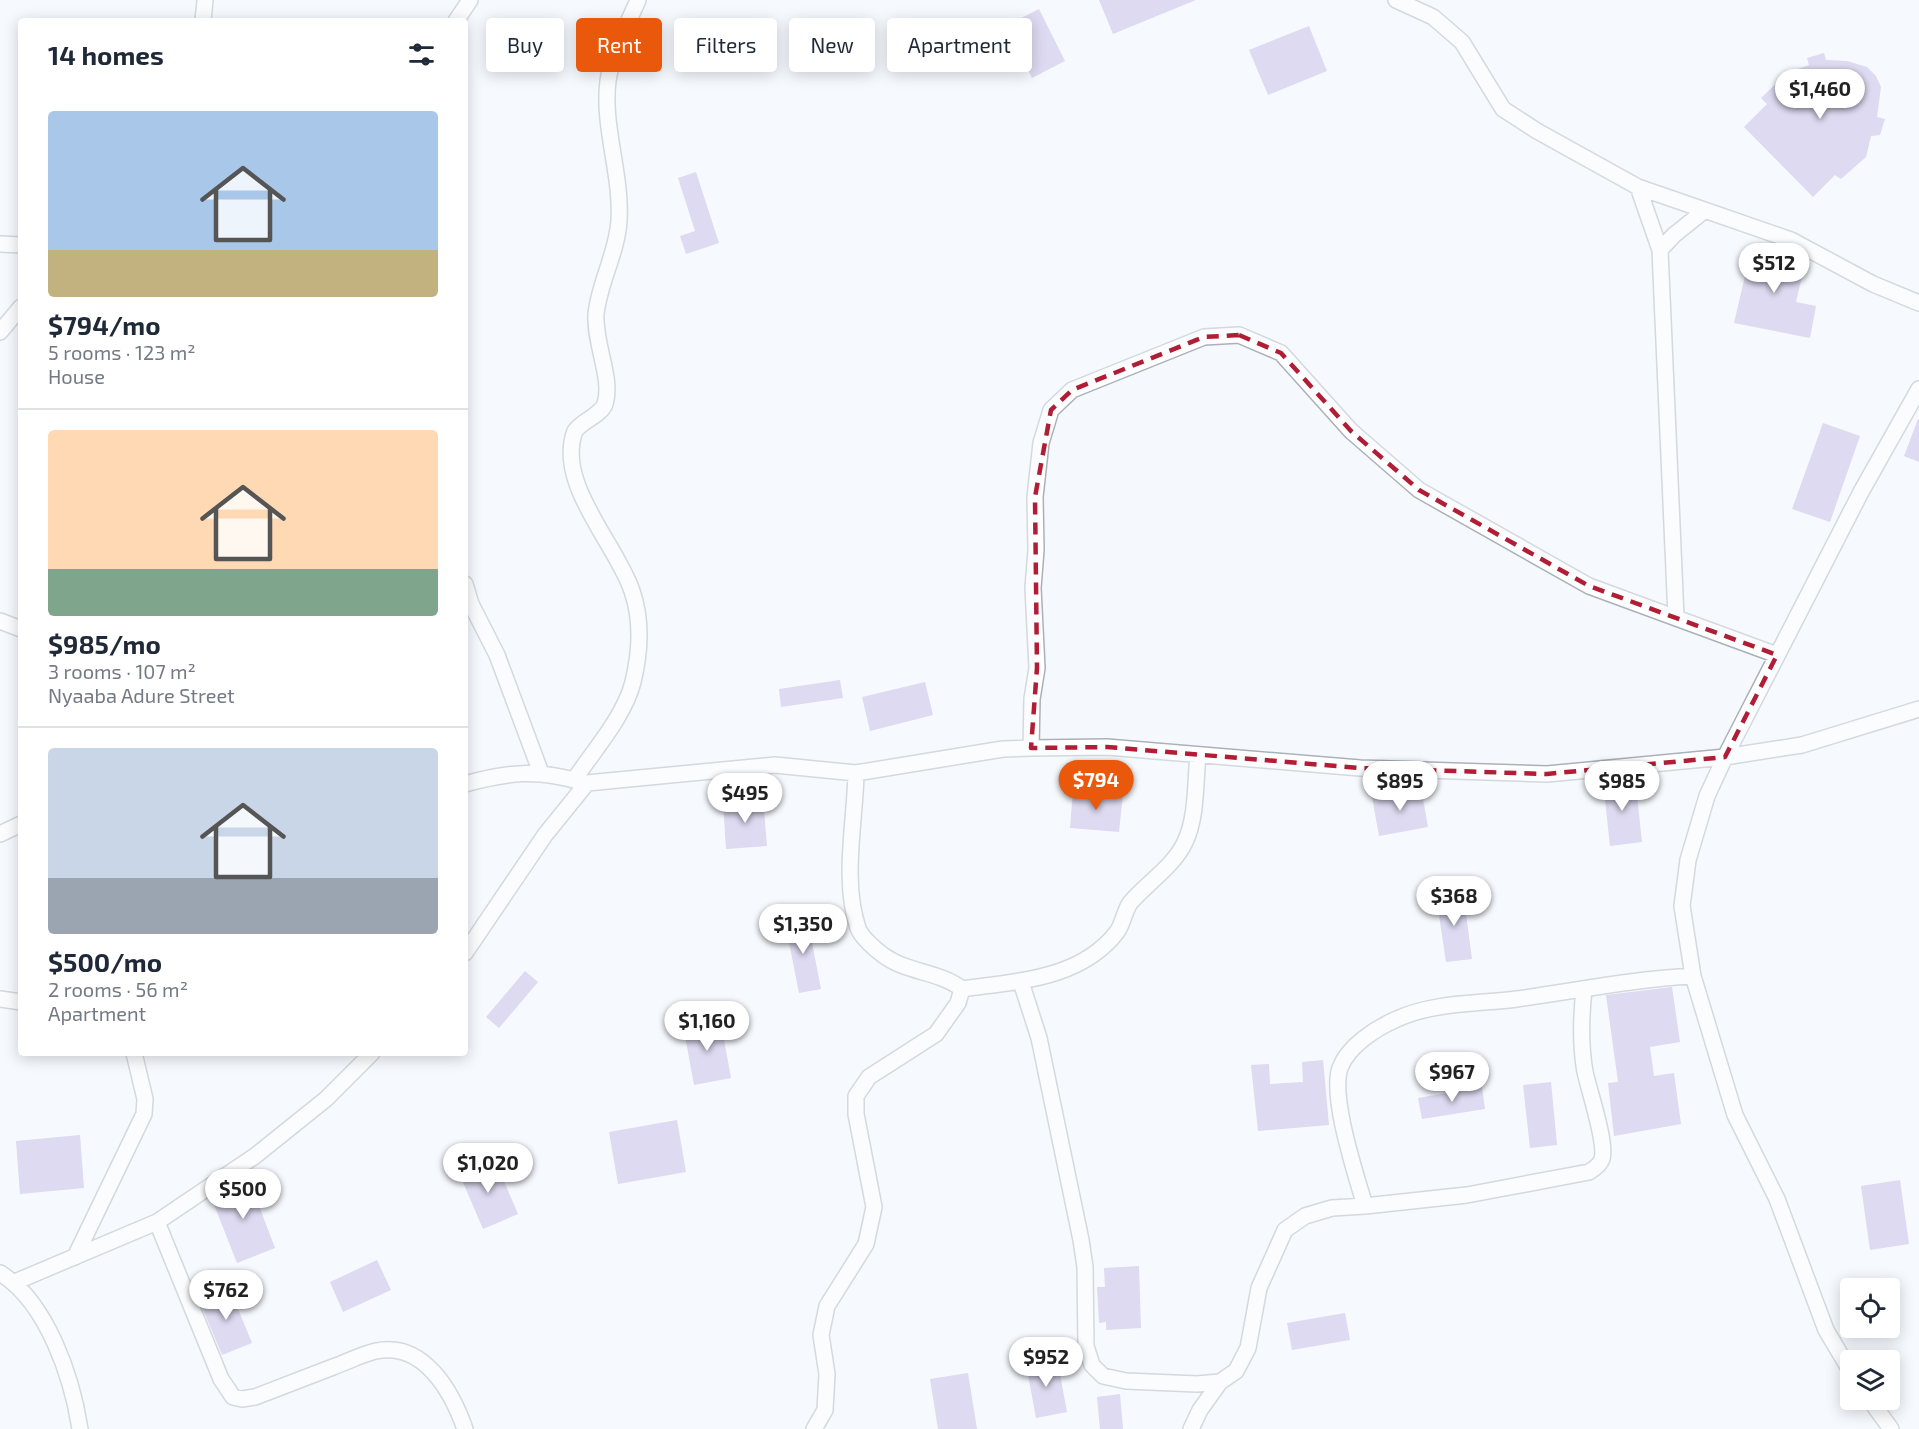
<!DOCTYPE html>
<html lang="en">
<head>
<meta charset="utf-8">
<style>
	body { margin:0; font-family:"Exo 2",sans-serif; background:#f2f2f3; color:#1f2937; height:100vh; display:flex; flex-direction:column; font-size:22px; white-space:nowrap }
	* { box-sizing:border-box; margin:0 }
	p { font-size:20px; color:#747a83 }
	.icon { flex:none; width:33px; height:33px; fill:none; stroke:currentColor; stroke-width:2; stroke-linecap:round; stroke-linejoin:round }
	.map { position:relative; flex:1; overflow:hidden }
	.panel { position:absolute; left:18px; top:18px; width:450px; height:1038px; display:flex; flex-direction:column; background:#fff; border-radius:6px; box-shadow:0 3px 15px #0003 }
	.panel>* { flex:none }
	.guide { position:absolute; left:486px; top:18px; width:570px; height:54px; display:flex; gap:12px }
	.buttons { position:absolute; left:1840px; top:1278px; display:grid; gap:12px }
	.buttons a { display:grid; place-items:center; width:60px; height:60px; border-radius:6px; background:#fff; box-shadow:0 3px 15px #0003; font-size:30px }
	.price { position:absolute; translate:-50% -51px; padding:0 14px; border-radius:21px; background:#fff; color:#222; font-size:20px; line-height:39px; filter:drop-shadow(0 2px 3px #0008) }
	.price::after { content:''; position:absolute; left:50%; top:36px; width:18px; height:14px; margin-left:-9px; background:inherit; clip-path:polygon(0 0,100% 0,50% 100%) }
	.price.current { background:#ea580c; color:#fff }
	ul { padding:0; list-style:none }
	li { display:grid; align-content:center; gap:12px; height:318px; padding:0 30px }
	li+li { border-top:2px solid #e0e1e3 }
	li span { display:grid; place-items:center; height:186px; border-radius:6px; color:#555 }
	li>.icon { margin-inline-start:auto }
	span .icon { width:108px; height:108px; fill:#fffc; stroke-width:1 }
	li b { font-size:26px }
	h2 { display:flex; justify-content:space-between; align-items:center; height:72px; padding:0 30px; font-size:26px }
	.tag { padding:0 21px; border-radius:6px; background:#fff; box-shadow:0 3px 15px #0003; font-size:21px; line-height:54px }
	.tag.current { background:#ea580c; color:#fff }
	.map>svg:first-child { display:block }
	.building { fill:#beb3e2 }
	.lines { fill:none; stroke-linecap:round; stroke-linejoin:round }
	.minor-casing { stroke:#abb1b9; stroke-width:18 }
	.minor { stroke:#fff; stroke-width:15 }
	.marked { fill:none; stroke:#b01d35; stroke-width:4.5; stroke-dasharray:12 8; stroke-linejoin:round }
</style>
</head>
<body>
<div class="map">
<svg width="1919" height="1429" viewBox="0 0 1919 1429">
	<rect width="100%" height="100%" fill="#f5f9fe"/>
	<path class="building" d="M1099 0H1196L1113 34Z
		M1039 9 1065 61 1032 78 1006 26Z
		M1309 26 1327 71 1268 95 1249 50Z
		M1824 53 1826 60 1847 61 1867 67 1876 76 1881 87 1877 117 1885 119 1880 135 1871 136 1866 157 1841 179 1835 175 1813 197 1744 127 1767 104 1761 98 1787 73 1809 65 1807 58Z
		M696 172 719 243 686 254 680 236 695 231 678 178Z
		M1752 246 1806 259 1796 302 1816 306 1810 338 1734 323Z
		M1918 419H1919V462L1904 456Z
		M1823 423 1860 436 1830 522 1792 509Z
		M840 680 843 698 781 707 779 689Z
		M925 682 933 715 870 731 862 697Z
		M1635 777 1642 842 1610 846 1603 781Z
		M1421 788 1428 827 1379 836 1372 797Z
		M1073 790 1123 794 1119 832 1070 828Z
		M763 799 767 846 726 849 723 802Z
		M1463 891 1472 959 1446 962 1436 895Z
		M807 917 821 989 799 993 785 922Z
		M525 971 538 982 499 1028 486 1017Z
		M1672 987 1680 1042 1650 1047 1654 1076 1674 1073 1681 1124 1614 1136 1608 1083 1618 1082 1606 995Z
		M720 1018 731 1078 694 1085 683 1025Z
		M1323 1060 1329 1125 1258 1131 1251 1065 1269 1064 1270 1084 1303 1082 1302 1062Z
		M1551 1082 1557 1145 1530 1148 1523 1085Z
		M1482 1087 1485 1109 1422 1119 1418 1098Z
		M677 1120 686 1172 618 1184 609 1132Z
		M80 1135 84 1188 20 1194 16 1141Z
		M494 1158 518 1214 483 1229 459 1173Z
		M247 1174 275 1248 237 1263 211 1197Z
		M1900 1180 1909 1244 1870 1250 1861 1186Z
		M377 1260 391 1290 343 1312 330 1282Z
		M1139 1266 1141 1328 1106 1330V1322L1099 1323 1097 1287H1105L1104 1268Z
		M229 1287 252 1343 222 1355 199 1300Z
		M1345 1313 1350 1340 1292 1350 1287 1323Z
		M1057 1358 1067 1412 1036 1418 1026 1364Z
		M968 1373 977 1429H938L930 1379Z
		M1120 1394 1123 1429H1100L1097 1397Z"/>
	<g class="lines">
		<defs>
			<path id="minor" d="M1396 0 1433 17 1462 42 1503 109 1537 131 1638 187 1791 240 1873 284 1919 303
				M203 21 205 0
				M456 21 470 0
				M1638 187 1660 250 1676 617
				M0 244 21 245
				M1660 250 1674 235 1704 211
				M0 332 21 307
				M465 584 471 604 497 655 541 773
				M0 621 21 629
				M1031 748 1032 699 1037 668 1033 588 1036 550 1035 497 1041 443 1051 410 1072 390 1204 337 1239 335 1281 353 1351 431 1419 490 1589 586 1777 655
				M574 780C594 750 624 717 633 682 640 653 642 620 632 591 617 545 555 483 575 431 583 420 600 416 605 404 613 378 594 344 596 314 599 283 617 253 619 221 622 175 602 125 608 81 612 52 627 26 638 0
				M465 784C508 772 537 769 581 782
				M0 834 21 824
				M465 953 545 835 587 783 775 765 856 773 1003 749 1031 748 1107 747 1360 768 1547 774 1725 757 1802 745 1919 709
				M1021 982 1039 1038 1081 1240 1085 1267 1086 1346 1092 1365 1103 1376 1126 1381 1197 1384 1220 1382 1236 1371 1248 1348 1259 1288 1285 1230 1305 1216 1332 1208 1365 1206C1356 1175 1330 1097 1340 1068 1348 1046 1376 1028 1397 1019 1434 1002 1478 1004 1517 999 1576 991 1633 979 1693 976
				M962 989C1016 981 1080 980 1117 932 1123 924 1124 912 1130 903 1147 883 1174 866 1185 842 1197 817 1195 783 1198 756
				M0 999 21 1002
				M1365 1206 1467 1195 1589 1172C1594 1169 1600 1165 1602 1159 1607 1143 1589 1091 1585 1072 1580 1044 1581 1017 1584 989
				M157 1222 221 1379 233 1397 242 1399 255 1397C281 1387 307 1377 333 1367 347 1362 362 1354 376 1351 424 1341 452 1392 465 1429
				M75 1257 144 1114 145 1099 134 1053
				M0 1273C47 1302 72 1377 80 1429
				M15 1282 157 1222 255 1156 326 1099 372 1053
				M1851 1372 1826 1330 1777 1199 1735 1115 1693 976 1682 906 1688 860 1707 796 1725 757 1861 492 1919 389
				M1870 1400 1891 1429
				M814 1429 825 1410 827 1374 821 1335 827 1306 866 1244 874 1207 856 1114V1096L869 1077 936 1034 958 1003 962 989C939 971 907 973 883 955 876 950 861 937 858 928 842 881 855 822 856 773
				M1191 1429 1200 1410 1220 1382"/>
		</defs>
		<use href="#minor" class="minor-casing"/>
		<use href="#minor" class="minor"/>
	</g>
	<path d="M0 0H1919V1429H0ZM1239 335 1281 353 1351 431 1419 490 1589 586 1777 655 1725 757 1547 774 1360 768 1107 747 1031 748 1037 668 1035 497 1051 410 1072 390 1204 337Z" fill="#f5f9fe" fill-opacity=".55" fill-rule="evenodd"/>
	<path class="marked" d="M1239 335 1281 353 1351 431 1419 490 1589 586 1777 655 1725 757 1547 774 1360 768 1107 747 1031 748 1037 668 1035 497 1051 410 1072 390 1204 337Z"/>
</svg>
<div class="buttons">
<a><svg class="icon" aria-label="locate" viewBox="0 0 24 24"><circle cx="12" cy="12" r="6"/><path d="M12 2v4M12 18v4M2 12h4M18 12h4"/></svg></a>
<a><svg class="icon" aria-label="layers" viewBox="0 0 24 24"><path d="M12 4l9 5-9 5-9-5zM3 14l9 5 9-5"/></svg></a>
</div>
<b class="price" style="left:1820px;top:120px">$1,460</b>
<b class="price" style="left:1774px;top:294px">$512</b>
<b class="price current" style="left:1096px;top:811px">$794</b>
<b class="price" style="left:1400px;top:812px">$895</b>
<b class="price" style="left:1622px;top:812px">$985</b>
<b class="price" style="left:745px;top:824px">$495</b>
<b class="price" style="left:1454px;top:927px">$368</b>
<b class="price" style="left:803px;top:955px">$1,350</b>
<b class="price" style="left:707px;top:1052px">$1,160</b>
<b class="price" style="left:1452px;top:1103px">$967</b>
<b class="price" style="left:488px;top:1194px">$1,020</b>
<b class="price" style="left:243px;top:1220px">$500</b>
<b class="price" style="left:226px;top:1321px">$762</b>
<b class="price" style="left:1046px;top:1388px">$952</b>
<div class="guide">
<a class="tag">Buy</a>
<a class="tag current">Rent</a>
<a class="tag">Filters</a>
<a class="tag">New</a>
<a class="tag">Apartment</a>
</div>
<section class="panel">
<h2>14 homes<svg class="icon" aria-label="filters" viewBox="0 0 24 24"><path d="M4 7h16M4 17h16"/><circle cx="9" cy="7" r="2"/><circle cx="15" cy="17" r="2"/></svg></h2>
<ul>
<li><span style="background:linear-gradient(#a9c7e8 75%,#c2b280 0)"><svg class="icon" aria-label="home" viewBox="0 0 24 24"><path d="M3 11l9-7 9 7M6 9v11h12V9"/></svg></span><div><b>$794/mo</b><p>5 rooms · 123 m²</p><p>House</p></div></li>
<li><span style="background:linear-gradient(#ffd9b3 75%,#7fa58c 0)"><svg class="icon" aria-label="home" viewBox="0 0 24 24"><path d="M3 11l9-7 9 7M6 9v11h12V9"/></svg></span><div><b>$985/mo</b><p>3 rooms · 107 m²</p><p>Nyaaba Adure Street</p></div></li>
<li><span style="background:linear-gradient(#c9d6e8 70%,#9aa5b1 0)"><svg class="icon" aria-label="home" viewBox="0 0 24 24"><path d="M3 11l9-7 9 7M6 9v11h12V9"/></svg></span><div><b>$500/mo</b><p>2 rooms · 56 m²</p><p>Apartment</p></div></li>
</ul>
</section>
</div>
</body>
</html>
